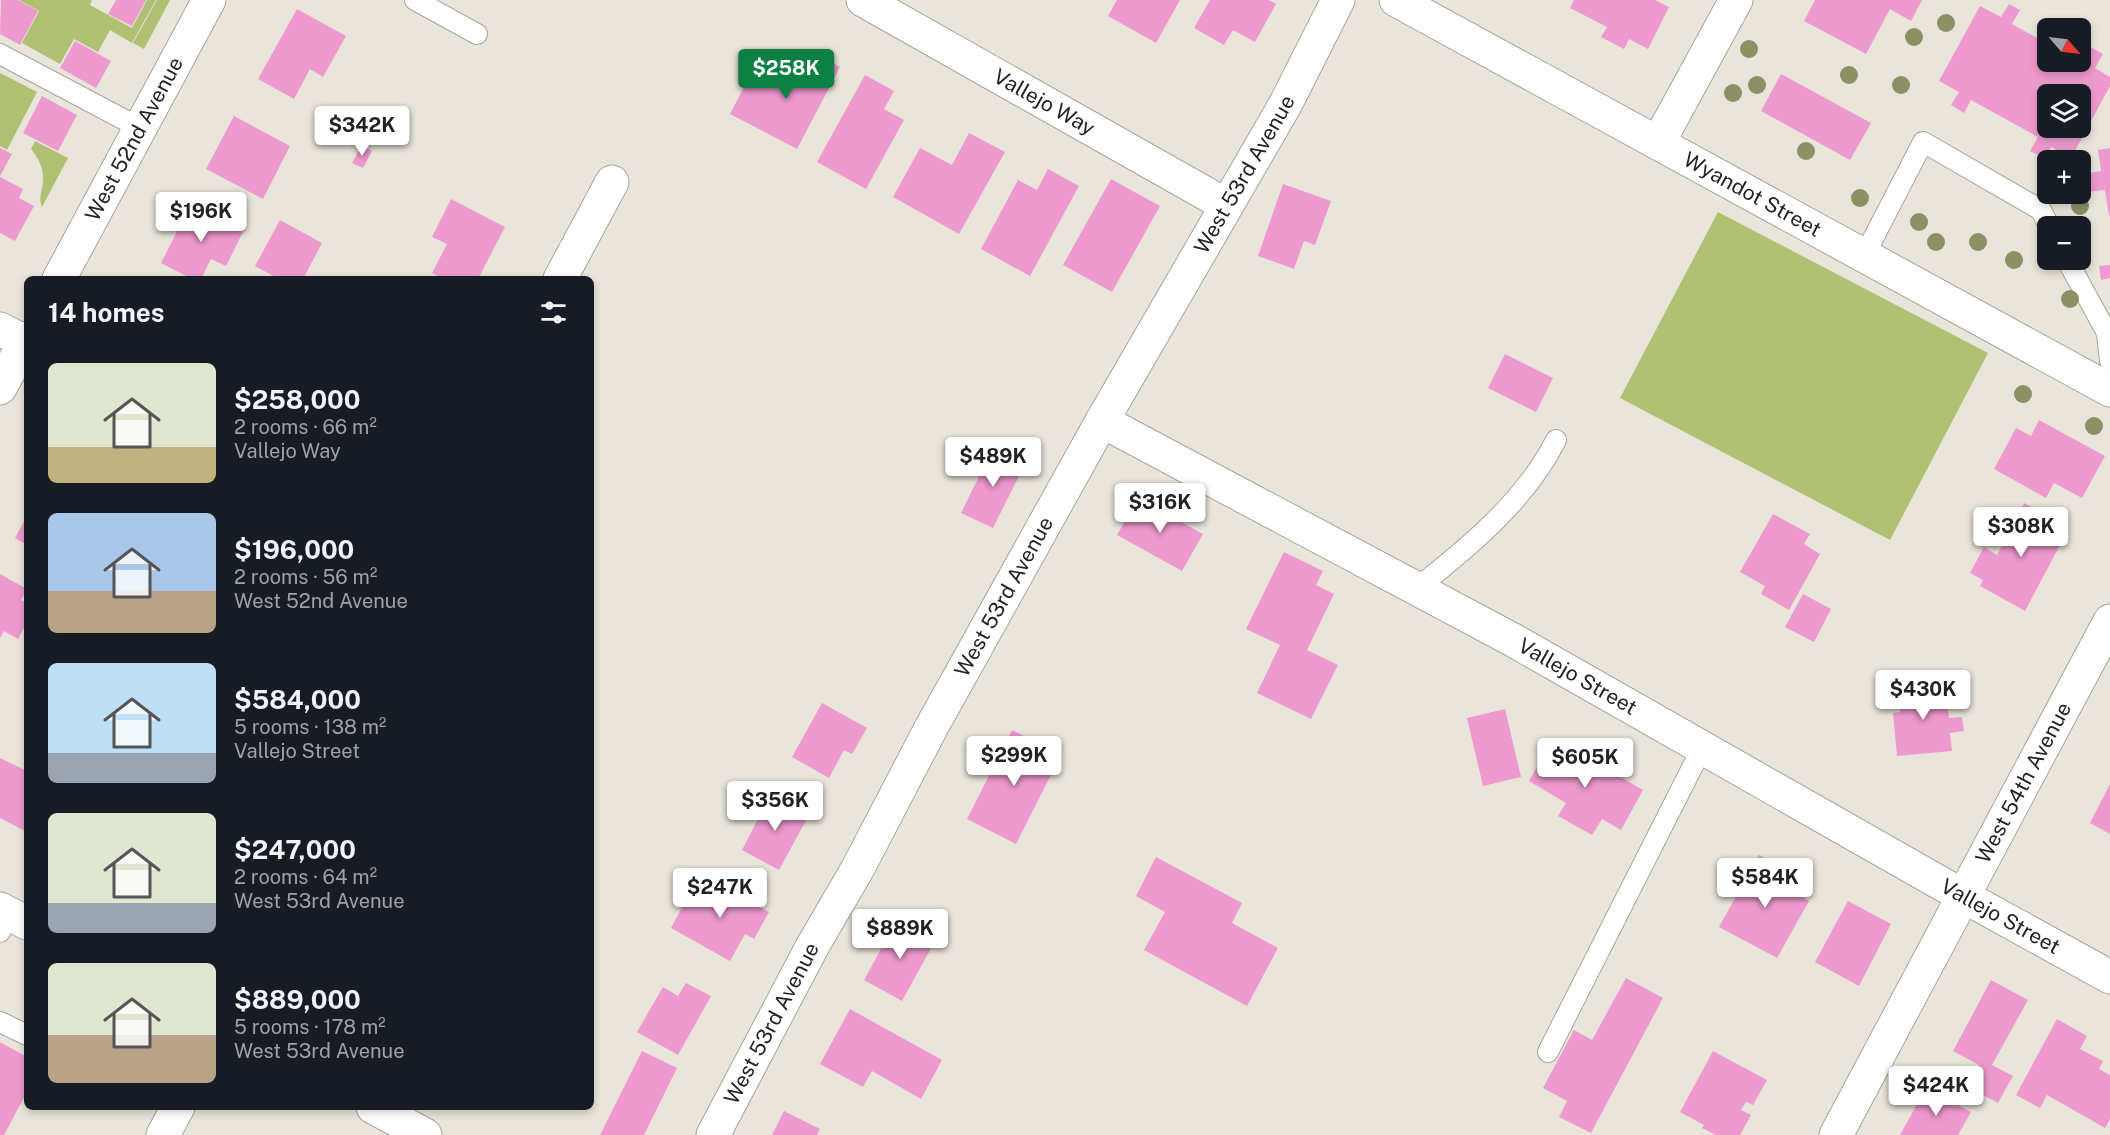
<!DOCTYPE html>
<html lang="en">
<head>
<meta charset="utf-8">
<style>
	body { margin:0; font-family:"Public Sans",sans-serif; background:#20242c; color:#f1f3f6; height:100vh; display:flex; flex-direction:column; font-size:22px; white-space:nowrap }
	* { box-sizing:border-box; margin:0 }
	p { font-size:20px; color:#9ea1a6 }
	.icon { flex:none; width:33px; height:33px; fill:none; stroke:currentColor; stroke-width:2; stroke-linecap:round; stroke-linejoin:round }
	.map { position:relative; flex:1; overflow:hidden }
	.details { position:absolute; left:24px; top:276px; width:570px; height:834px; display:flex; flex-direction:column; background:#171b24; border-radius:9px; box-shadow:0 3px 9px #0003 }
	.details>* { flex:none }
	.needle { width:39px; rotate:118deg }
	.fabs { position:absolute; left:2037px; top:18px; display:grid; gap:12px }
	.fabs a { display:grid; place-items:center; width:54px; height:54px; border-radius:9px; background:#171b24; box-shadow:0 3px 9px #0003; font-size:30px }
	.price { position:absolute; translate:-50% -51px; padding:0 14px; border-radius:6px; background:#fff; color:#222; font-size:20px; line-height:39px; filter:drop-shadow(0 2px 3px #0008) }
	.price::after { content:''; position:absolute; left:50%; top:36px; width:18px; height:14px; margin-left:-9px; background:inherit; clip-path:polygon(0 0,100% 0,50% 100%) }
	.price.current { background:#0b8043; color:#fff }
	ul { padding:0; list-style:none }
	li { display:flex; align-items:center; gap:18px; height:150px; padding:0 24px }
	li span { display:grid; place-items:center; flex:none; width:168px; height:120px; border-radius:9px; color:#555 }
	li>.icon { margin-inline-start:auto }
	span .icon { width:72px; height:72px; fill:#fffc; stroke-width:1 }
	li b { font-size:26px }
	h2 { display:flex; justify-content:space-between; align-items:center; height:72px; padding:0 24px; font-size:26px }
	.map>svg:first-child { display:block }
	.green { fill:#b1c174 }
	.building { fill:#ee9ace; fill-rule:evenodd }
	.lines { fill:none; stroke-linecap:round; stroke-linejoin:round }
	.service-casing { stroke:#a9a49b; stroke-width:22 }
	.minor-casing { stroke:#a9a49b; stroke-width:35 }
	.tertiary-casing { stroke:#a9a49b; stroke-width:35 }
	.service { stroke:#fff; stroke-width:20 }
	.minor { stroke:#fff; stroke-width:33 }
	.tertiary { stroke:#fff; stroke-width:33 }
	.tree { fill:#8c9064 }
	.labels { text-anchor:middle; stroke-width:5; stroke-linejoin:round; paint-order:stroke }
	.street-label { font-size:21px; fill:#25231f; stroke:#f7f2e9 }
</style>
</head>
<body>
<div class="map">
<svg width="2110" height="1135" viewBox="0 0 2110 1135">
	<rect width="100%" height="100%" fill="#eae5db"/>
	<path class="green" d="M19 0H92L90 5 132 28 147 0H156L132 43 110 30 98 52 74 39 60 64 22 43 39 11Z
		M157 0H170L144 49 133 43Z
		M0 73 37 92 7 150 0 146Z
		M35 141 68 158 42 207C38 198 42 191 43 182 44 169 39 159 31 149Z
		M1718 212 1988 353 1890 540 1620 398Z"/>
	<path class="building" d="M1 0H18L38 11 20 45 0 34Z
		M116 0H146L132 26 108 14Z
		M1117 0H1180L1156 43 1108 16Z
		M1210 0H1269L1276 4 1255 42 1233 30 1224 45 1194 28Z
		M1574 0H1655L1669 7 1648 49 1629 39 1624 49 1601 37 1607 27 1570 8Z
		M1815 0H1922L1911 21 1890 9 1866 54 1804 21Z
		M2009 4 2020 10 2012 24 2048 44V62H2080V57L2087 45 2103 54 2095 68 2110 77V86L2071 158 2051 147 2045 159 2030 151 2038 137 1971 100 1964 113 1951 105 1959 92 1939 81 1980 6 2001 17ZM2048 94H2080V128H2048Z
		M297 9 346 36 323 77 310 69 294 99 258 79Z
		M75 41 111 61 96 88 60 68Z
		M809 50 840 67 797 149 730 114 755 66 791 85Z
		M1781 74 1871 123 1850 160 1761 111Z
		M865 75 894 91 884 109 904 120 866 189 817 162Z
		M42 96 77 115 58 151 23 133Z
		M234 116 290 146 263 199 206 169Z
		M374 122 383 126 374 143 365 138Z
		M969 133 1005 152 959 234 893 197 920 148 952 165Z
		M362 145 372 151 363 168 352 163Z
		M0 148 12 154 0 176Z
		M2110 148V216H2109L2105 190 2087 192 2084 174 2101 171 2098 150Z
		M1048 169 1079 186 1030 276 981 249 1018 180 1037 190Z
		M0 177 23 189 19 198 34 206 15 241 0 233Z
		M1111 179 1160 206 1112 292 1063 265Z
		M1283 184 1331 201 1315 245 1304 241 1294 269 1258 256Z
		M451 199 505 227 478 279H444L432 273 447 244 432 237Z
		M191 204 244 230 226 266 211 259 201 279H192L161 263Z
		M280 220 322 243 303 279H279L255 266Z
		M2110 265V278L2101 280 2099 266Z
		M1505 354 1553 378 1536 412 1488 388Z
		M2039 420 2105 456 2082 498 2054 483 2046 498 1994 469 2016 428 2031 436Z
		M993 448 1025 464 993 528 961 513Z
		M1138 498 1203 534 1182 571 1117 535Z
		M2024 503 2069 528 2025 611 1980 586 1983 580 1970 573 1984 547 1997 555Z
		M1773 514 1810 534 1804 544 1820 554 1789 610 1761 594 1765 586 1740 572Z
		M27 516V545L15 538Z
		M1284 552 1323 571 1316 585 1334 594 1307 650 1338 665 1311 719 1257 693 1280 645 1246 629Z
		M0 574 27 589 21 600 27 603V622L18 639 4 631 0 638Z
		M1803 594 1831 609 1814 642 1785 627Z
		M1937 682 1940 708H1948L1949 718 1962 717 1964 731 1950 733 1952 751 1897 756 1893 713 1900 712 1897 685Z
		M822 703 867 728 852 754 844 750 829 778 792 757Z
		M1505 709 1521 777 1483 786 1467 718Z
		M1012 730 1061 755 1016 844 967 819Z
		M1553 738 1643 790 1621 830 1602 819 1592 835 1558 816 1566 803 1529 781Z
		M0 758 27 771V832L0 818Z
		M2110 784V834L2090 823Z
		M771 794 809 815 779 870 742 850Z
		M1759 855 1790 871 1782 887 1809 901 1777 958 1719 927Z
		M1156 857 1242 903 1232 923 1278 948 1247 1006 1144 950 1165 912 1136 896Z
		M707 877 769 912 754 939 745 934 730 961 671 928 685 902 691 906Z
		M1848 901 1891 924 1859 986 1815 962Z
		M897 920 935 941 902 1001 864 980Z
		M1626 978 1663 998 1591 1133 1559 1117 1567 1101 1543 1088 1574 1030 1592 1040Z
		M1991 980 2028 1000 1992 1065 2013 1076 1998 1103 1968 1087 1979 1065 1953 1051Z
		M686 983 711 996 678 1055 637 1032 663 987 678 996Z
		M850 1009 942 1060 921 1099 872 1071 863 1087 820 1064Z
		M2057 1019 2087 1036 2080 1049 2103 1061 2099 1069 2110 1075V1119L2105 1128 2047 1095 2040 1108 2016 1095Z
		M0 1042 27 1057V1092L4 1135H0Z
		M642 1051 677 1068 644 1135H600Z
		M1713 1051 1767 1080 1753 1105 1746 1102 1741 1110 1751 1115 1740 1135H1716L1702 1128 1704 1125 1680 1112Z
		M1926 1088 1971 1112 1958 1135H1900Z
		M784 1111 820 1129 817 1135H772Z"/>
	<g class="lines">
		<defs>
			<path id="service" d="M415 0 477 34
				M0 54 140 128
				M1864 256 1923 142 2041 210 2049 226
				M2067 260 2107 333 2110 361
				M1417 588C1469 547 1526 500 1556 440
				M0 932 9 913
				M0 1022 27 1035
				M1548 1052 1702 748"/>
			<g id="minor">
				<path id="s1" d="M863 0 1226 205"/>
				<path id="s2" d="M1396 0 2110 390"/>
				<path d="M1658 143 1736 0"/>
				<path d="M560 279 612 182"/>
				<path d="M0 329 25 342"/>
				<path id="s3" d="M1102 421 1513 640 1963 896 2110 977"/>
				<path d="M0 909 27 923"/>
				<path d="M373 1107 425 1135"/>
				<path d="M163 1135 178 1107"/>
				<path id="s4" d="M713 1135 812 947 858 868 931 728 1102 421 1285 105 1338 0"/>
				<path id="s5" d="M1836 1135 2110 621"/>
			</g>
			<g id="tertiary">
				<path id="s6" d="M59 279 209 0"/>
				<path d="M0 388 27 338"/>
			</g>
		</defs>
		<use href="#service" class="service-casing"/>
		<use href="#minor" class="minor-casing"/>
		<use href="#tertiary" class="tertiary-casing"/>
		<use href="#service" class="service"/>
		<use href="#minor" class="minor"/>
		<use href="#tertiary" class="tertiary"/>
	</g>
	<g class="tree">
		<circle cx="1946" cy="23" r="9"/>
		<circle cx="1914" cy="37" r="9"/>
		<circle cx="1749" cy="49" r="9"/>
		<circle cx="1849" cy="75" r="9"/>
		<circle cx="1757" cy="85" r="9"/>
		<circle cx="1901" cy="85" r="9"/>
		<circle cx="1733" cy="93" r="9"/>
		<circle cx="1806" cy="151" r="9"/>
		<circle cx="1860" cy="198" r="9"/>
		<circle cx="2080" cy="206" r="9"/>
		<circle cx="1919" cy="222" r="9"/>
		<circle cx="1936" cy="242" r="9"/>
		<circle cx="1978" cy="242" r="9"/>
		<circle cx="2014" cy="260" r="9"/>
		<circle cx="2070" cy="299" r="9"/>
		<circle cx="2023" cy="394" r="9"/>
		<circle cx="2094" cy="426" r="9"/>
	</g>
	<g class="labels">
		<g class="street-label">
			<text dy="7" stroke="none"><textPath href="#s1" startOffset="208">Vallejo Way</textPath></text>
			<text dy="7" stroke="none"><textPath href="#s6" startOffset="159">West 52nd Avenue</textPath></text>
			<text dy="7" stroke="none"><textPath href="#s4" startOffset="1098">West 53rd Avenue</textPath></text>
			<text dy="7" stroke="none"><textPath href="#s2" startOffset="406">Wyandot Street</textPath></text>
			<text dy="7" stroke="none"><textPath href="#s4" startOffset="612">West 53rd Avenue</textPath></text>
			<text dy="7" stroke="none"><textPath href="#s3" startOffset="540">Vallejo Street</textPath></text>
			<text dy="7" stroke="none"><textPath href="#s5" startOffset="399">West 54th Avenue</textPath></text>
			<text dy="7" stroke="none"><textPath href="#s3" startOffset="1026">Vallejo Street</textPath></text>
			<text dy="7" stroke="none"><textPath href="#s4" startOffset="126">West 53rd Avenue</textPath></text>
		</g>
	</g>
</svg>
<div class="fabs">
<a><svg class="needle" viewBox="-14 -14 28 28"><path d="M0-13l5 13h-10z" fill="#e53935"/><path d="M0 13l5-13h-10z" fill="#9ea1a6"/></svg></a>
<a><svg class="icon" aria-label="layers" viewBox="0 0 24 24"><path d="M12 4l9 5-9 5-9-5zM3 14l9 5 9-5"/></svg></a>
<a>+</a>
<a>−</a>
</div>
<b class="price current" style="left:786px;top:100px">$258K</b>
<b class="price" style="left:362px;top:157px">$342K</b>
<b class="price" style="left:201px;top:243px">$196K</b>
<b class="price" style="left:993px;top:488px">$489K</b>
<b class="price" style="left:1160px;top:534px">$316K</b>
<b class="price" style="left:2021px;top:558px">$308K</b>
<b class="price" style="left:1923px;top:721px">$430K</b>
<b class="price" style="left:1014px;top:787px">$299K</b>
<b class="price" style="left:1585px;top:789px">$605K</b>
<b class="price" style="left:775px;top:832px">$356K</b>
<b class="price" style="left:1765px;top:909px">$584K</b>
<b class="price" style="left:720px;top:919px">$247K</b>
<b class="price" style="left:900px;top:960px">$889K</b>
<b class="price" style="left:1936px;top:1117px">$424K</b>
<section class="details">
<h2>14 homes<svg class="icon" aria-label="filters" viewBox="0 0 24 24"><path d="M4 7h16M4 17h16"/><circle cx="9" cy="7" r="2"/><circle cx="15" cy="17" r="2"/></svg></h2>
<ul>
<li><span style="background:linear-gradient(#dfe7d0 70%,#c2b280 0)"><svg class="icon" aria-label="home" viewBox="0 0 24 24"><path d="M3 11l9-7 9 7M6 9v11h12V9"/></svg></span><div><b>$258,000</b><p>2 rooms · 66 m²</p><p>Vallejo Way</p></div></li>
<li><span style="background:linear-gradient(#a9c7e8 65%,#b9a48a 0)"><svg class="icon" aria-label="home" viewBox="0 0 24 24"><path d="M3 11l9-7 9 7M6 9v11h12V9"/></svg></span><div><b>$196,000</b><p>2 rooms · 56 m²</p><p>West 52nd Avenue</p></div></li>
<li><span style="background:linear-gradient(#bfe0f5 75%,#9aa5b1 0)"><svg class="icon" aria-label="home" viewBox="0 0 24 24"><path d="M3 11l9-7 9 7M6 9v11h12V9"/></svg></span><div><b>$584,000</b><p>5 rooms · 138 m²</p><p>Vallejo Street</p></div></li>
<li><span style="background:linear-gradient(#dfe7d0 75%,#9aa5b1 0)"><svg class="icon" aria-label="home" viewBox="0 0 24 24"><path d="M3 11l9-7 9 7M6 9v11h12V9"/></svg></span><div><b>$247,000</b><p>2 rooms · 64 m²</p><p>West 53rd Avenue</p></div></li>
<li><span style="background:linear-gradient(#dfe7d0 60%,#b9a48a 0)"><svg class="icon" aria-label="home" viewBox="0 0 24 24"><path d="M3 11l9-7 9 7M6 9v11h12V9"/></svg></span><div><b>$889,000</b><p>5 rooms · 178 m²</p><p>West 53rd Avenue</p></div></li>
</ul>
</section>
</div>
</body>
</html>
